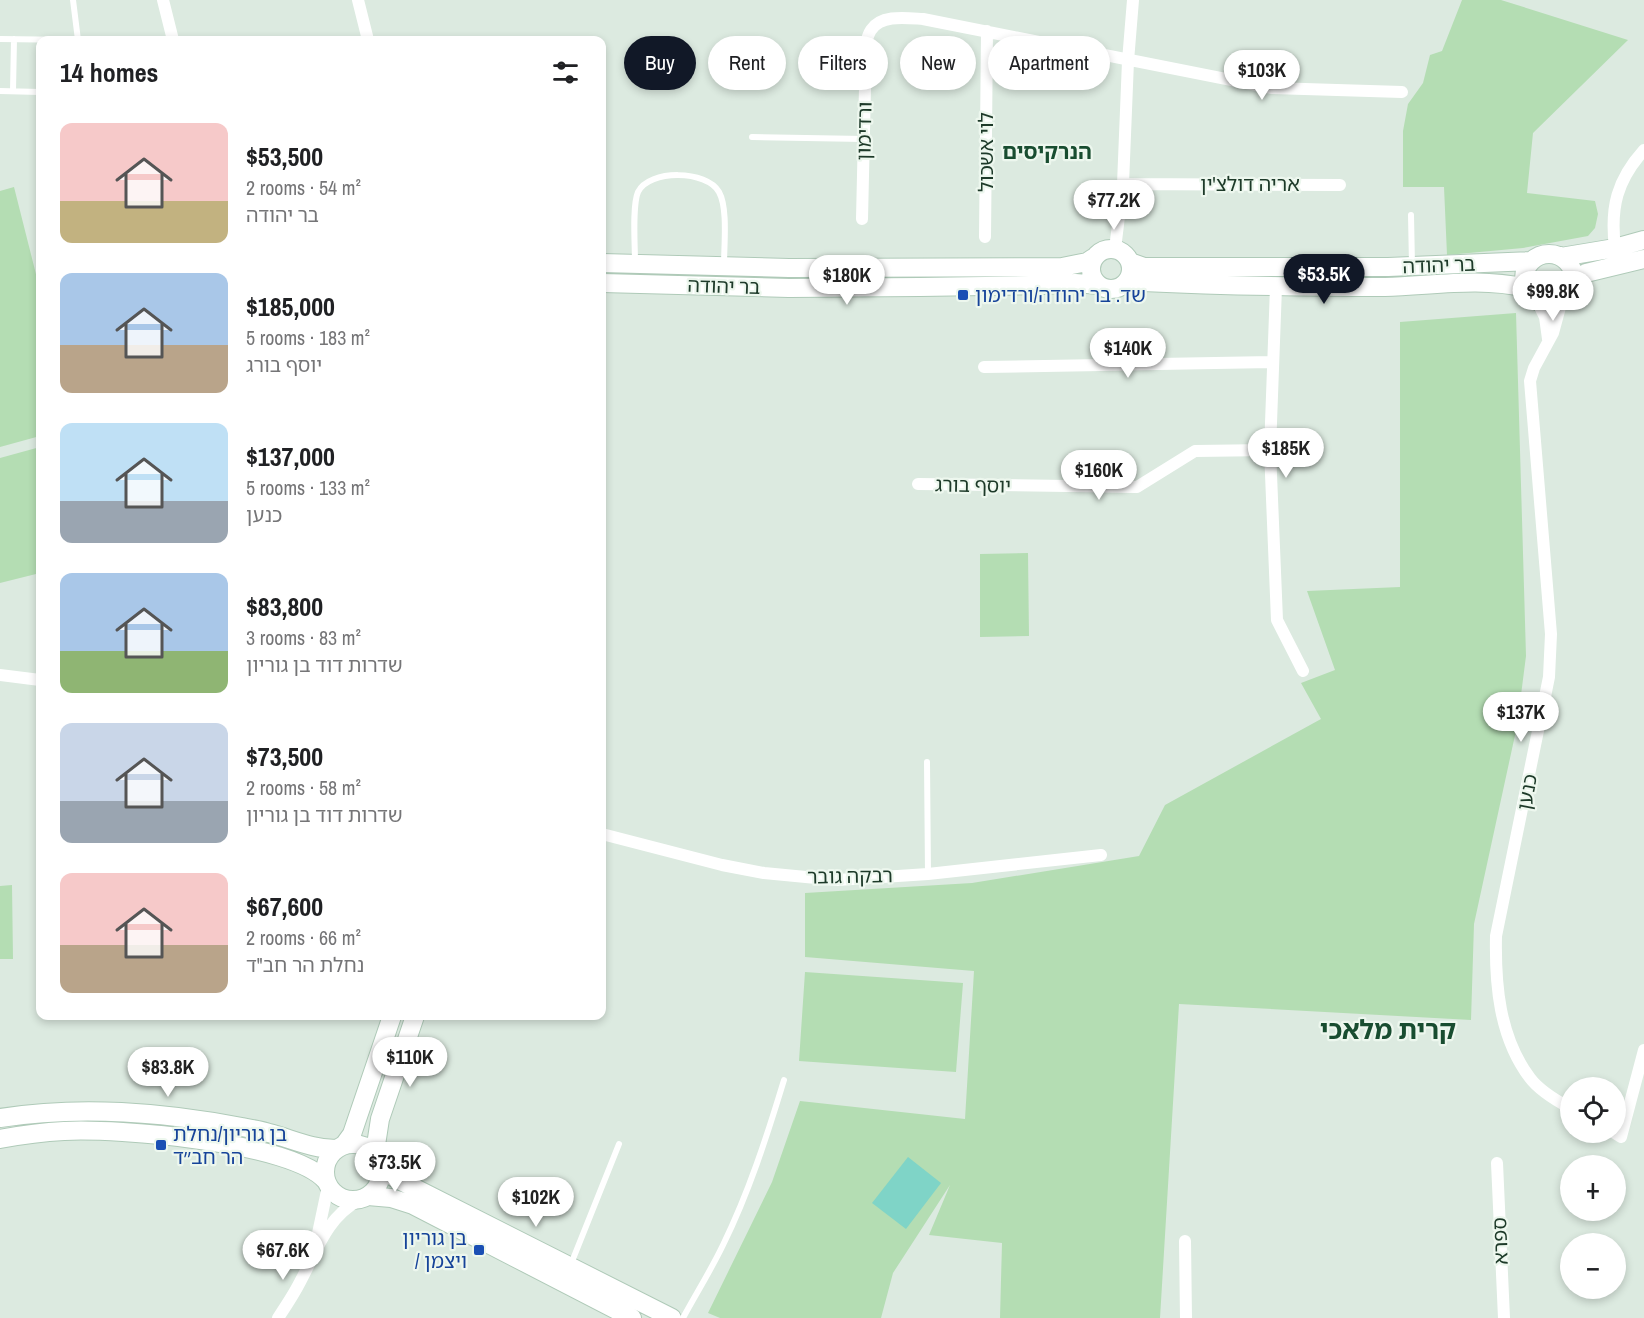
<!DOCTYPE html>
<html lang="en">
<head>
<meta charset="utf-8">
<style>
	body { margin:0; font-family:"Archivo Narrow","Noto Sans Hebrew",sans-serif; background:#f6f6f6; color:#202124; height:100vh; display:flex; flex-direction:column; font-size:22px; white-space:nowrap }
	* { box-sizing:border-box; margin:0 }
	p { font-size:20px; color:#757577 }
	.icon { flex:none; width:33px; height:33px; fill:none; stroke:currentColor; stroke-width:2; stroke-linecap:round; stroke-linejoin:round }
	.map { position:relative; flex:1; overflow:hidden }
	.sheet { position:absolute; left:36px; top:36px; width:570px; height:984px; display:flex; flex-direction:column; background:#fff; border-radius:12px; box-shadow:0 3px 9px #0003 }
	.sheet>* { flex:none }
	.top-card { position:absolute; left:624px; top:36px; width:570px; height:54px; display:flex; gap:12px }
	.buttons { position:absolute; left:1560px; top:1077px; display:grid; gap:12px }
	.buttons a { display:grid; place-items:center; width:66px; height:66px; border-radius:50%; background:#fff; box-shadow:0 3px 9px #0003; font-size:30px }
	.price { position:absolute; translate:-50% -51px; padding:0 14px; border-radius:21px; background:#fff; color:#222; font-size:20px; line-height:39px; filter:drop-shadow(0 2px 3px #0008) }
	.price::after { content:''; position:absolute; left:50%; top:36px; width:18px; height:14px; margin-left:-9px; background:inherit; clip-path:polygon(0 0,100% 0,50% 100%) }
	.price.selected { background:#111827; color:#fff }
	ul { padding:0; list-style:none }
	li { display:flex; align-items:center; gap:18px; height:150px; padding:0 24px }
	li span { display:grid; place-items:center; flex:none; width:168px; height:120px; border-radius:12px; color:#555 }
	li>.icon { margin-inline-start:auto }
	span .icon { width:72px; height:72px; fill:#fffc; stroke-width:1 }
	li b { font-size:26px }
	h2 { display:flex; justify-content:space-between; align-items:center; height:72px; padding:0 24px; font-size:26px }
	.pill { padding:0 21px; border-radius:27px; background:#fff; box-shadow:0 3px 9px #0003; font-size:21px; line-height:54px }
	.pill.selected { background:#111827; color:#fff }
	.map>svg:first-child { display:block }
	.green { fill:#b4ddb3 }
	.water { fill:#7fd4c7 }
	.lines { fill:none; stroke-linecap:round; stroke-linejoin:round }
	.secondary-casing { stroke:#afcab8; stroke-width:20 }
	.lane { stroke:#fff; stroke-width:6 }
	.street { stroke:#fff; stroke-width:12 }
	.secondary { stroke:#fff; stroke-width:18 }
	.transit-dot { fill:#1a4fb4; stroke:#edf7ee; stroke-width:2 }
	.labels { text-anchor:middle; stroke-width:4.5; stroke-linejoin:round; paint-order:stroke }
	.street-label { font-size:20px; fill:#1d3a29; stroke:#edf7ee }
	.transit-label { font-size:20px; fill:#164399; stroke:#edf7ee; text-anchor:start }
	.neighbourhood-label { font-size:21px; font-weight:bold; fill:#184d30; stroke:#edf7ee }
	.district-label { font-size:26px; font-weight:bold; fill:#184d30; stroke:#edf7ee }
</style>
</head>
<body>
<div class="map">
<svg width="1644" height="1318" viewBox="0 0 1644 1318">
	<rect width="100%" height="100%" fill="#dceae0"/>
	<path class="green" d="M1462 0H1501L1628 40 1533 133 1527 193 1595 201 1598 214 1595 228 1588 236 1523 248 1447 255 1444 187H1403V131L1408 104 1423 83 1430 55 1442 51Z
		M512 37 581 39V40H512Z
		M14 187 40 290V436L0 447V191Z
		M1516 313 1526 656 1517 726 1474 924 1471 1020 1179 1004 1160 1318H1000L1002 1243 929 1235 950 1185 893 1273 881 1318H720L708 1313 772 1182 800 1101 965 1119 974 971 805 957V893L972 883 1139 856 1165 805 1321 719 1301 683 1335 670 1307 591 1400 587V322Z
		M40 447V573L0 583V458Z
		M1028 553 1029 636 980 637V554Z
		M12 885 13 959H0V886Z
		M805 972 963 983 956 1072 799 1061Z"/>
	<path class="water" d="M908 1157 941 1183 906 1229 872 1203Z"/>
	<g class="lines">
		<defs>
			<path id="secondary" d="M1091 269a20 20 0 1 1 40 0a20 20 0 1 1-40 0Z
				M1524 279a25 25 0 1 1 50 0a25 25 0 1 1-50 0Z
				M1561 257 1615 248 1644 240
				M1130 262 1144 267H1388L1532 261
				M602 263 789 268 1062 267 1087 262 1093 258
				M602 283 789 288 920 287 1043 285 1075 283 1099 285
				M1124 284 1143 282C1224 286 1304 287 1385 287 1432 286 1479 277 1526 288
				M1574 285 1579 278 1586 273 1644 259
				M0 1118C81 1105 162 1112 242 1127 251 1129 261 1130 269 1133 292 1139 312 1149 336 1149
				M0 1139C21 1135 43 1132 64 1131 117 1128 293 1142 326 1181
				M325 1172a28 28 0 1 1 56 0a28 28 0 1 1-56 0Z
				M344 1145 352 1134 392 1016
				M378 1159 376 1145 380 1119 415 1016
				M381 1169 395 1178 672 1318
				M368 1196 391 1198 413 1205 632 1318"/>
		</defs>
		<use href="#secondary" class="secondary-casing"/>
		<path class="lane" d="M73 0 78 40
			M0 39 78 40
			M0 91 40 92
			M13 91 14 39
			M752 137 864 139
			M1411 215 1412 265
			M635 262C635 245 632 206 638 192 649 169 707 170 719 192 728 208 724 245 724 265
			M927 762 928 874
			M571 1264 619 1144
			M683 1318C696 1294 711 1270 723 1245 749 1192 767 1136 784 1080"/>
		<path class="street" d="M163 0 173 40
			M358 0 368 40
			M1123 184 1340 185
			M862 219 866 44C867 39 869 33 871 30 881 14 907 18 923 19L1272 88 1402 92
			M985 237 987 31
			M1615 248C1610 207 1617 180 1644 150
			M1115 249 1123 184 1128 61 1133 0
			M1276 287 1270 450 1277 620 1303 671
			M1562 300 1553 333 1534 368 1530 381 1551 634 1549 677 1496 936C1495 984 1499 1037 1530 1078 1539 1090 1557 1101 1570 1108
			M1537 301 1545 317 1548 339
			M984 367 1272 362
			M918 484 1137 487 1195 451 1270 450
			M0 675 40 680
			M602 834 722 865 764 873 837 880 928 874 1101 855
			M1613 1132 1621 1137 1644 1050
			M1497 1163 1504 1318
			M317 1238 328 1186
			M1185 1241 1186 1318
			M278 1318C286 1306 294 1294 300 1282 317 1251 326 1218 359 1200"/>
		<use href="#secondary" class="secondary"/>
	</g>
	<g class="transit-dot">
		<rect x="957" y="289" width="12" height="12" rx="3"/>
		<rect x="155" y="1139" width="12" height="12" rx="3"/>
		<rect x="473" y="1244" width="12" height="12" rx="3"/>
	</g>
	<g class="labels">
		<g class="street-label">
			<text transform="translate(864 131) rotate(-89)" y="7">ורדימון</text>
			<text transform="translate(986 152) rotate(-90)" y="7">לוי אשכול</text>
			<text x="1250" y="191">אריה דולצ'ין</text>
			<text transform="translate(1439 265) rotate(-2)" y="7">בר יהודה</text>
			<text transform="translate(724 286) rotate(2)" y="7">בר יהודה</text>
			<text transform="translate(973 485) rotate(1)" y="7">יוסף בורג</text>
			<text transform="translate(1527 792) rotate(-79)" y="7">כנען</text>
			<text transform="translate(850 876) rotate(-1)" y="7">רבקה גובר</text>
			<text transform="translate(1500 1241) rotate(-92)" y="7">ספרא</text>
		</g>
		<g class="transit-label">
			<text x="975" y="302">שד. בר יהודה/ורדימון</text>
			<text x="173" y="1141">בן גוריון/נחלת<tspan x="173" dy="23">הר חב״ד</tspan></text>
			<text x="467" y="1245" text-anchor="end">בן גוריון<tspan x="467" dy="23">/ ויצמן</tspan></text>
		</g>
		<g class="neighbourhood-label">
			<text x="1047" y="159">הנרקיסים</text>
		</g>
		<g class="district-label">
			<text x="1388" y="1039">קרית מלאכי</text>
		</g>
	</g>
</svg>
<div class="buttons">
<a><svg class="icon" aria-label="locate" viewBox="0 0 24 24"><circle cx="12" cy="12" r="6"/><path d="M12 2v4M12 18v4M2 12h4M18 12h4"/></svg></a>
<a>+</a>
<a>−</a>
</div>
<b class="price" style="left:1262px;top:101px">$103K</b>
<b class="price" style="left:1114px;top:231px">$77.2K</b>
<b class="price selected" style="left:1324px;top:305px">$53.5K</b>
<b class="price" style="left:847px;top:306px">$180K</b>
<b class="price" style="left:1553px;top:322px">$99.8K</b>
<b class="price" style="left:1128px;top:379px">$140K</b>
<b class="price" style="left:1286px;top:479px">$185K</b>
<b class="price" style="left:1099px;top:501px">$160K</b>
<b class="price" style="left:1521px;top:743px">$137K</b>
<b class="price" style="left:410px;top:1088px">$110K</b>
<b class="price" style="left:168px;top:1098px">$83.8K</b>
<b class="price" style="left:395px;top:1193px">$73.5K</b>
<b class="price" style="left:536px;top:1228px">$102K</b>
<b class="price" style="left:283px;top:1281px">$67.6K</b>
<div class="top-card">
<a class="pill selected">Buy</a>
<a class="pill">Rent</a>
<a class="pill">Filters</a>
<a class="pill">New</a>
<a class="pill">Apartment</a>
</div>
<section class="sheet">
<h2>14 homes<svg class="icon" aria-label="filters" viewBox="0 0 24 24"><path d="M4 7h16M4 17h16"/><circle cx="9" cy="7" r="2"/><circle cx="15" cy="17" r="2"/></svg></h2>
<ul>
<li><span style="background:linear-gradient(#f6c9c9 65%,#c2b280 0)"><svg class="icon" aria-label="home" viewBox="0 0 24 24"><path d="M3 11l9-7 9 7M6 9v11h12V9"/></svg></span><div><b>$53,500</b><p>2 rooms · 54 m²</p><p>בר יהודה</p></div></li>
<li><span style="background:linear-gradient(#a9c7e8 60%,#b9a48a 0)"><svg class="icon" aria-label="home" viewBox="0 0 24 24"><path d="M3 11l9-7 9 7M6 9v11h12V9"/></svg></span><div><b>$185,000</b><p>5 rooms · 183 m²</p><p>יוסף בורג</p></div></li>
<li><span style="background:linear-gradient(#bfe0f5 65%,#9aa5b1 0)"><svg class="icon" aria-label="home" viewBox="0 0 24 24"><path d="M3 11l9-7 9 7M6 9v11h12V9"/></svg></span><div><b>$137,000</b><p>5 rooms · 133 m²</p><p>כנען</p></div></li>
<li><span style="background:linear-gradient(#a9c7e8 65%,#8fb573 0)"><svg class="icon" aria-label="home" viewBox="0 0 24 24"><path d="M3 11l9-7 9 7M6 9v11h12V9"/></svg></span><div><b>$83,800</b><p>3 rooms · 83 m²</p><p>שדרות דוד בן גוריון</p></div></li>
<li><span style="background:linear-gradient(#c9d6e8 65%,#9aa5b1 0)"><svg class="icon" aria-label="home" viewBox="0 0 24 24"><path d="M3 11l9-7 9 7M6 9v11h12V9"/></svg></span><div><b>$73,500</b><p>2 rooms · 58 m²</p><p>שדרות דוד בן גוריון</p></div></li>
<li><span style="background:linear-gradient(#f6c9c9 60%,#b9a48a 0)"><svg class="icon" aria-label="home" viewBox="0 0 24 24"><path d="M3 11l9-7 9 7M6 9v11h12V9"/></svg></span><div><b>$67,600</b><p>2 rooms · 66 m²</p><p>נחלת הר חב&quot;ד</p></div></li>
</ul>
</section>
</div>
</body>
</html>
